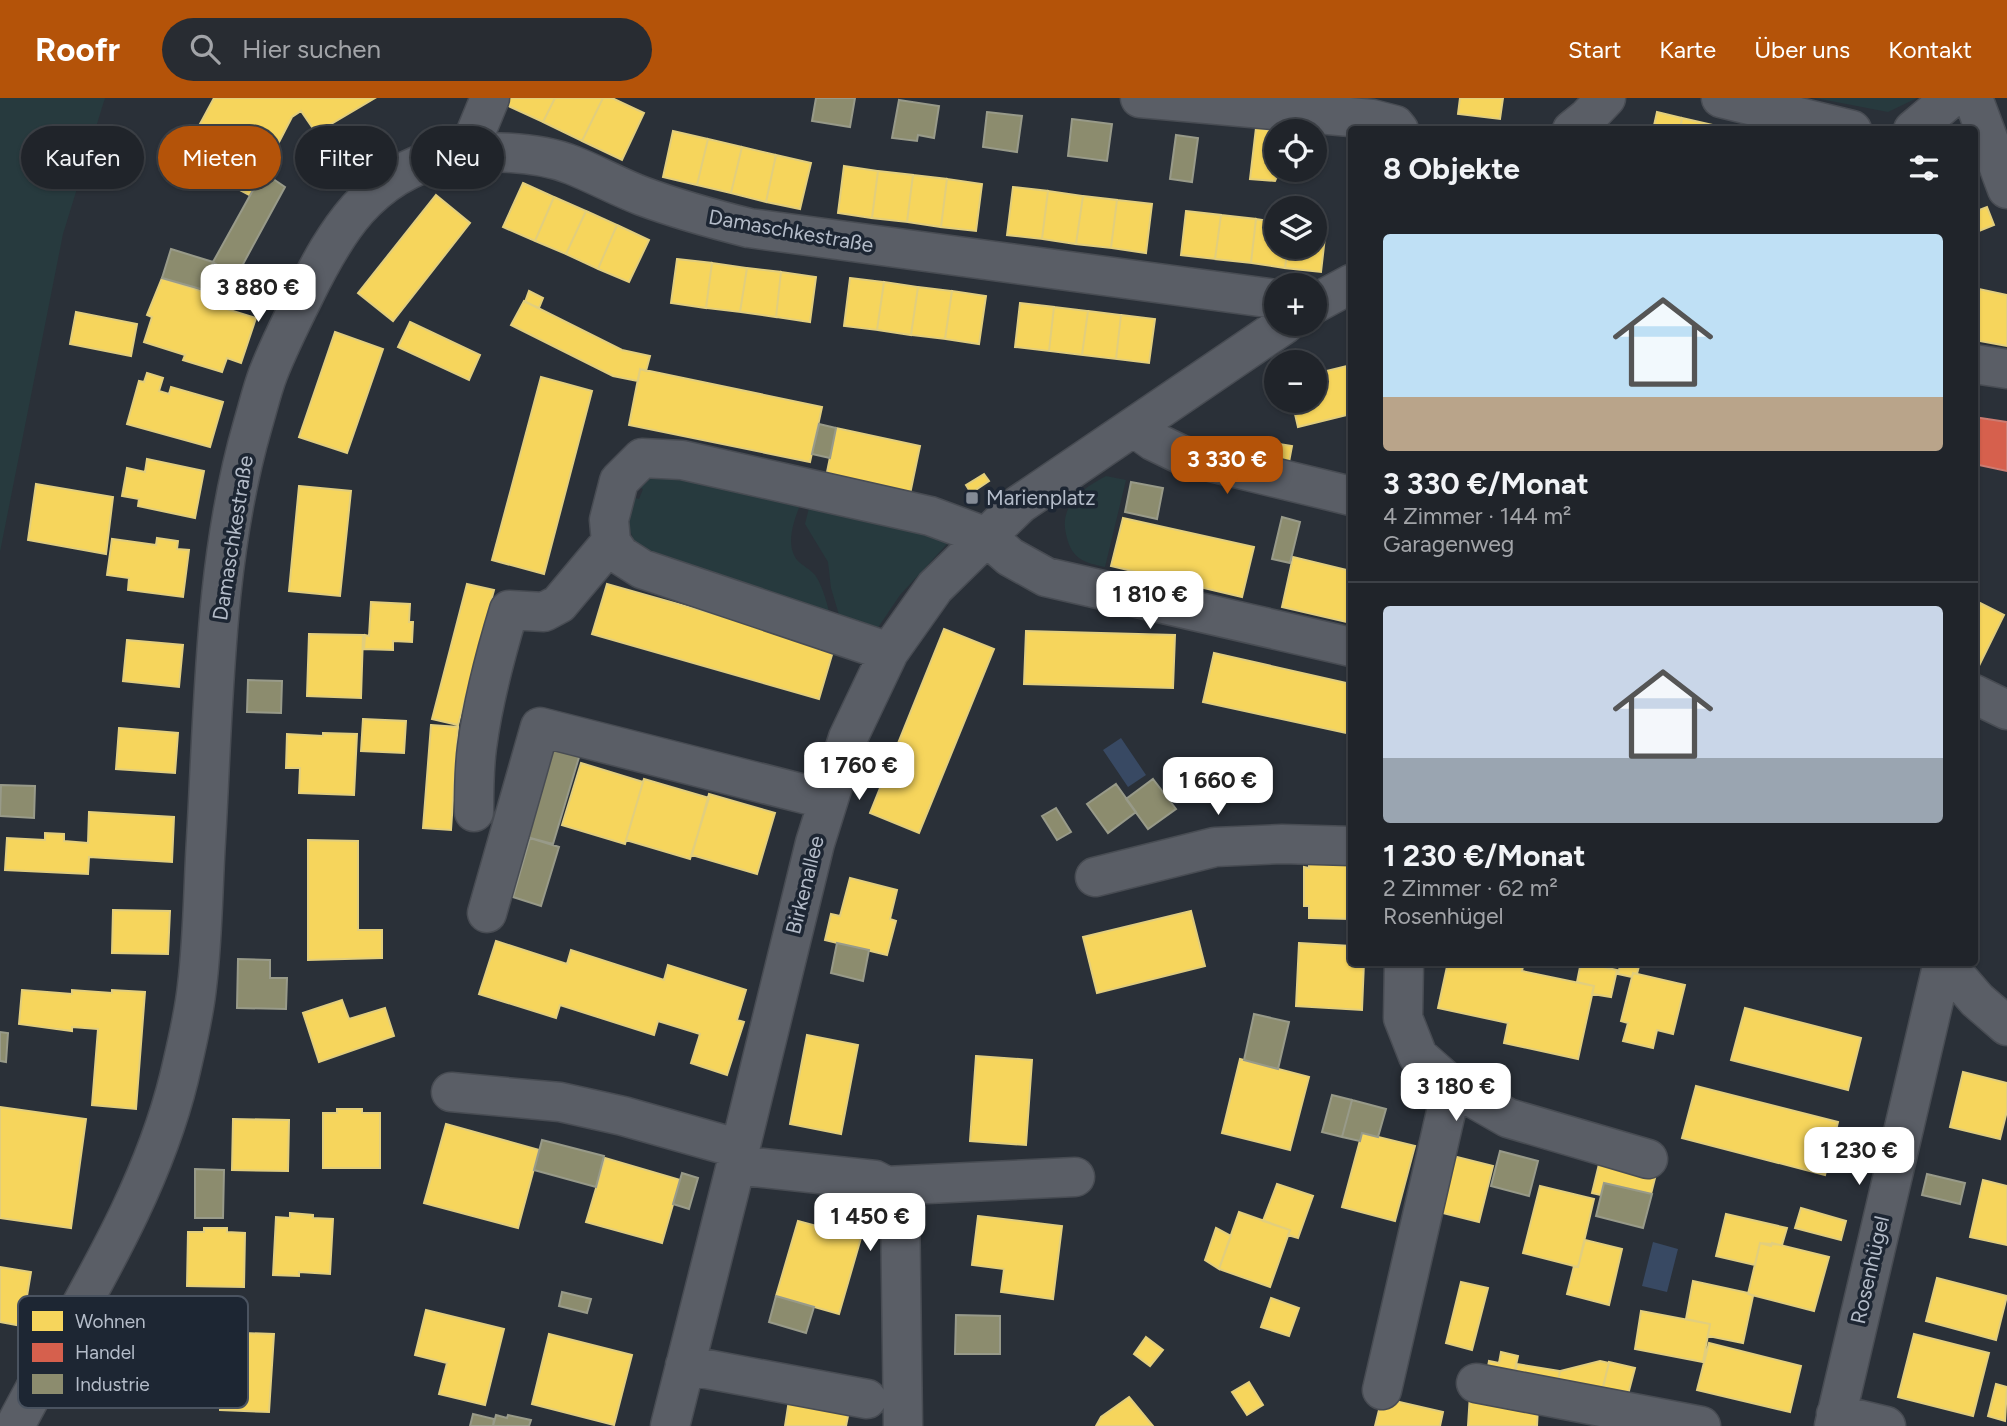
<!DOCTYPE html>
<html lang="de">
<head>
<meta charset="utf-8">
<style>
	body { margin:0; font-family:Figtree,sans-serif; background:#282c32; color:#f1f3f6; height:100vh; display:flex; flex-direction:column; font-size:26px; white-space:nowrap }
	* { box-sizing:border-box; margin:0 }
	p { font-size:23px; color:#a2a4a8 }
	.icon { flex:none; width:38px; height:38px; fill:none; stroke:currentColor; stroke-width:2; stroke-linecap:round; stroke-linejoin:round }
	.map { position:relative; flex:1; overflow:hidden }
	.side { position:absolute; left:1348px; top:28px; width:630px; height:840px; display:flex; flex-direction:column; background:#20242a; border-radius:7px; box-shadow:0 2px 5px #0004,0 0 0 2px #3d4147 }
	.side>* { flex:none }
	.banner { position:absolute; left:21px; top:28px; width:665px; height:63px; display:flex; gap:14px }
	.tools { position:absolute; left:1264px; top:21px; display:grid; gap:14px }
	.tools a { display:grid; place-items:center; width:63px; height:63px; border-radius:50%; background:#20242a; box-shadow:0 2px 5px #0004,0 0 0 2px #3d4147; font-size:35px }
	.price { position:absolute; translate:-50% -60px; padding:0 16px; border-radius:14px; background:#fff; color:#222; font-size:23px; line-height:46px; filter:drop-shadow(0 2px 4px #0008) }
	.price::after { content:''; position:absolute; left:50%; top:42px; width:21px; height:16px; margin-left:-10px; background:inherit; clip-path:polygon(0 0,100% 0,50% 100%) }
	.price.active { background:#b45309; color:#fff }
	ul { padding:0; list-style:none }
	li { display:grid; align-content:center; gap:14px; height:371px; padding:0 35px }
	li+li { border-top:2px solid #3d4147 }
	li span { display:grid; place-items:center; height:217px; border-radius:7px; color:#555 }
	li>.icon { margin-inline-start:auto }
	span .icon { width:126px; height:126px; fill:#fffc; stroke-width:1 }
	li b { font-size:30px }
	h2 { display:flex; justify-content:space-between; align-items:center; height:84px; padding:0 35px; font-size:30px }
	.tag { padding:0 24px; border-radius:32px; background:#20242a; box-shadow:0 2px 5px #0004,0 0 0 2px #3d4147; font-size:24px; line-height:63px }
	.tag.active { background:#b45309; color:#fff }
	header { display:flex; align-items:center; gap:42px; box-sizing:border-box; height:98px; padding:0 35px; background:#b45309; color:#fff }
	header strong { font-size:33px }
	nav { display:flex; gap:38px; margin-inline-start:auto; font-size:24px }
	.search { width:490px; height:63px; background:#282c32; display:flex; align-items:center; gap:18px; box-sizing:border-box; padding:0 24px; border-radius:38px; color:#a2a4a8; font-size:26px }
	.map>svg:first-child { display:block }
	.green { fill:#273a3e }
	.water { fill:#384963 }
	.homes { fill:#f6d55c; stroke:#e2ce7d; stroke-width:2 }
	.shops { fill:#d6604d; stroke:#cc7c72; stroke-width:2 }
	.industry { fill:#8c8c6e; stroke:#989a89; stroke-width:2 }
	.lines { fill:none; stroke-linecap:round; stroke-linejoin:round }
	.minor-casing { stroke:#484c53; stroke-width:41 }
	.minor { stroke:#5a5e66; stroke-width:38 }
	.poi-dot { fill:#848b96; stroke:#1d2633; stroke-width:2.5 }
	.labels { text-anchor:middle; stroke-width:7; stroke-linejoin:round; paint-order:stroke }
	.street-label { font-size:21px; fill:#b4bcc9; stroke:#1d2633 }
	.poi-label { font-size:21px; fill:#b4bcc9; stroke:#1d2633; text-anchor:start }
	.key { fill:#1d2633; stroke:#4a5360; stroke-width:2 }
	.key-label { font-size:19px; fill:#b4bcc9 }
</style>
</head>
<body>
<header>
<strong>Roofr</strong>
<div class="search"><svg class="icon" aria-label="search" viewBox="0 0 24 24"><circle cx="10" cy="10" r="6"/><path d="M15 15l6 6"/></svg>Hier suchen</div>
<nav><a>Start</a><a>Karte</a><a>Über uns</a><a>Kontakt</a></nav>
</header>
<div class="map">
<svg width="2007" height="1328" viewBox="0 0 2007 1328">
	<rect width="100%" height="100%" fill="#2a3038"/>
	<path class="green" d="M0 0H105L63 136 0 454Z
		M1815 0H1917L1888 14Z
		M662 376 803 400C796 417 783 446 798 463 803 468 810 471 815 477 824 490 827 508 832 523L646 459C627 435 627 430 632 399L639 401 643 391 638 389 652 379Z
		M1106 378 1126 382 1105 469C1096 467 1086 465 1079 460 1071 454 1068 445 1066 436 1059 407 1083 390 1106 378Z
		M809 410 942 435 947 446 900 497 875 534 842 527 831 490 828 464 805 426Z"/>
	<path class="water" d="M1121 640 1146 677 1128 689 1103 652Z
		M1653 1144 1678 1151 1667 1194 1642 1188Z"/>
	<path class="homes" d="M214 0H375L316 35 301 13 292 19 251 98 181 61Z
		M507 0H555L543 24 504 6Z
		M555 0H603L582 43 543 24Z
		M603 0H612L644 15 622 62 582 43Z
		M1460 0H1503L1500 21 1458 16Z
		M1657 14 1682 20 1680 32H1653Z
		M1682 20 1717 28 1733 32H1680Z
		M1256 30 1277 33 1276 72H1280L1275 83 1250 81Z
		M673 33 708 41 697 87 663 79Z
		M708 41 742 49 731 95 697 87Z
		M742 49 776 57 766 104 731 95Z
		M776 57 811 65 800 111 766 104Z
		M844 68 878 73 872 120 838 115Z
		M878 73 913 77 907 124 872 120Z
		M913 77 947 81 941 129 907 124Z
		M947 81 982 86 976 133 941 129Z
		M523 85 554 99 535 143 503 129Z
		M1013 89 1048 93 1042 141 1007 137Z
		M1048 93 1083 98 1076 146 1042 141Z
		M436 97 470 125 393 223 358 195Z
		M1083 98 1117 102 1111 150 1076 146Z
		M554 99 586 113 566 156 535 143Z
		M1117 102 1152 106 1146 155 1111 150Z
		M1987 109 1994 127 1974 135V114Z
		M586 113 617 127 598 171 566 156Z
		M1186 113 1221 117 1215 161 1181 157Z
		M1221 117 1256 121 1251 165 1215 161Z
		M1256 121 1276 124V149H1288L1285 170 1251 165Z
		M617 127 649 142 629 184 598 171Z
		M1314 128 1326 130 1321 174 1285 170 1288 149H1314Z
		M677 161 712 165 706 210 671 205Z
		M712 165 747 170 740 214 706 210Z
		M747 170 781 174 776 219 740 214Z
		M781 174 816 179 810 224 776 219Z
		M162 180 210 196 207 205 256 220 241 265 227 260 222 274 183 262 185 257 144 244 152 219 147 217Z
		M850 180 884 184 877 232 844 228Z
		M884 184 918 189 911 237 877 232Z
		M918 189 952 193 945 241 911 237Z
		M1974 190 2007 197V248L1974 242Z
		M529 193 543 200 539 210 525 204Z
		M952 193 986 198 979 246 945 241Z
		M524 203 622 252 650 258 646 273 640 271 638 283 613 278 511 227Z
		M1020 205 1054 209 1049 253 1015 249Z
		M1054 209 1088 213 1082 257 1049 253Z
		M1088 213 1121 217 1116 261 1082 257Z
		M76 214 137 226 131 258 70 246Z
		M1121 217 1155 221 1149 265 1116 261Z
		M410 224 480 257 469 282 398 249Z
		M335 234 383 251 347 355 299 339Z
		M1351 267V316L1298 329 1292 303H1314V276Z
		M640 271 822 309 810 364 629 327Z
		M147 275 163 280 159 293 169 296 171 289 223 304 210 349 127 326 139 283 144 284Z
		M541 279 592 293 544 476 492 462Z
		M836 330 920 348 910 396 826 379Z
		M1248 341 1292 348 1289 364 1245 358Z
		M147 361 204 373 195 420 138 408 139 401 122 398 127 370 145 374Z
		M984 376 989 383 971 395 966 387Z
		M36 386 113 399 106 456 28 442Z
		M299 388 351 393 340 498 289 493Z
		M1123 420 1254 449 1242 499 1111 468Z
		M157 440 178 443 177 451 189 452 183 499 128 492 129 480 107 477 112 441 156 447Z
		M1293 459 1351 473V525L1282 509Z
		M467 486 494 492 458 627 432 621Z
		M607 486 834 550 819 601 592 536Z
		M1974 502 2004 517 1976 574 1974 573Z
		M371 504 410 506 409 524H413L412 544 393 543V552L364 551 365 537 369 538Z
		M944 531 994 551 919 735 870 715Z
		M1026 533 1175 537 1173 590 1024 586Z
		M309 536 363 537 361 600 307 598Z
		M127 542 183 547 179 589 123 583Z
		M1214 555 1351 586V636L1203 604Z
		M363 621 406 623 404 655 361 653Z
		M431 627 458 629 451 732 423 730Z
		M119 630 178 635 175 675 116 671Z
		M323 635 357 636 354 697 299 695 300 670H286L287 636 323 638Z
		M581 665 643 684 625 746 562 727Z
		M644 681 709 700 690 761 626 742Z
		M709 696 775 715 757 776 692 757Z
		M89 714 174 719 172 764 89 759 88 776 5 772 7 740 45 742V735L64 736V743L88 745Z
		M308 742 358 743V832H382V860L308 862Z
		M1309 760H1351V821L1309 820V808H1304V769L1309 770Z
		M850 780 897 792 890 821 896 823 887 857 825 842 831 816 840 818Z
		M113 812 170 813 168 856 112 855Z
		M1191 813 1205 868 1097 895 1083 839Z
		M496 843 567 866 571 852 664 882 668 867 746 892 737 922 744 924 727 977 691 965 700 936 658 923 654 937 560 907 556 920 479 896Z
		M1299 845 1351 848V864H1364L1362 912 1296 908Z
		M1448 864H1524L1522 873 1594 888 1578 961 1504 945 1508 925 1438 910Z
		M1581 864 1617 872 1611 899 1592 896 1594 888 1577 884Z
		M1621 864H1640L1637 876 1633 875 1632 879 1618 876Z
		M1633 875 1685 887 1673 936 1657 932 1653 950 1623 943 1628 925 1621 923Z
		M22 892 72 896V892L112 895V892L145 894 136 1011 92 1007 98 931 72 929V933L19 926Z
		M342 902 349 921 385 910 394 938 319 964 303 915Z
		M1745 910 1861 940 1848 992 1731 962Z
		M807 937 858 947 841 1036 790 1026Z
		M976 958 1032 962 1026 1047 970 1043Z
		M1240 961 1309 979 1290 1052 1222 1035Z
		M1963 974 2007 985V1013L2000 1041 1950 1029Z
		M1696 988 1838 1024 1825 1077 1682 1040Z
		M0 1009 86 1021 71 1130 0 1120Z
		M337 1011H362V1015H380V1070H323V1015H337Z
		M233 1021 289 1022 288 1073 232 1072Z
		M446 1026 539 1052 518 1130 424 1105Z
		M1362 1035 1415 1048 1395 1123 1342 1109Z
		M1441 1055 1493 1068 1479 1124 1427 1111Z
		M605 1060 680 1082 662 1145 586 1124Z
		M1600 1062 1656 1076 1651 1096 1604 1085 1601 1097 1592 1095Z
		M1983 1082 2007 1088V1147L1970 1139Z
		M1277 1086 1313 1098 1298 1140 1288 1137 1290 1132 1263 1123Z
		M1540 1088 1594 1101 1578 1169 1523 1155Z
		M1801 1110 1846 1123 1841 1142 1795 1130Z
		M1239 1114 1290 1132 1270 1189 1219 1171Z
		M290 1115 313 1117V1120L333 1121 330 1176 299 1174V1178L273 1177 276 1119 290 1120Z
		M1726 1116 1787 1130 1782 1147 1760 1145 1755 1167 1716 1158Z
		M978 1118 1062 1128 1053 1201 1001 1194 1004 1171 972 1167Z
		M798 1123 861 1140 839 1216 776 1198Z
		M204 1130H227V1134L245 1135 244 1189 187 1188 188 1134H204Z
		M1216 1130 1231 1138 1219 1171 1205 1162Z
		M1585 1142 1622 1151 1609 1207 1567 1196 1574 1168 1578 1169Z
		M1760 1145 1771 1148 1772 1145 1829 1159 1814 1213 1748 1196Z
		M0 1169 31 1174 22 1228 0 1224Z
		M1937 1180 2007 1198 1996 1242 1926 1223Z
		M1693 1183 1748 1195 1753 1198 1743 1245 1708 1238 1710 1226 1686 1221Z
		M1461 1184 1488 1190 1472 1252 1446 1245Z
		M1271 1200 1299 1210 1289 1238 1261 1229Z
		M426 1212 504 1231 485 1307 439 1296 447 1265 415 1257Z
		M1641 1213 1710 1226 1703 1264 1635 1251Z
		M228 1225 245 1226 244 1235 274 1236 269 1314 220 1312 221 1283 181 1281 183 1232 227 1234Z
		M549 1236 632 1257 614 1327 532 1306Z
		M1914 1236 1989 1255 1973 1318 1898 1299Z
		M1146 1239 1163 1252 1150 1268 1134 1256Z
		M1709 1245 1801 1268 1790 1314 1697 1292Z
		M1501 1254 1518 1258 1512 1285 1486 1280 1489 1263 1499 1265Z
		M1600 1263 1609 1265 1600 1300 1557 1290 1560 1273Z
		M1609 1264 1635 1270 1626 1304 1601 1298Z
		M1517 1266 1560 1273 1557 1290 1514 1282Z
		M1249 1284 1263 1307 1247 1317 1232 1294Z
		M1996 1286 2007 1289 2005 1323 1988 1318Z
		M1470 1296 1538 1309 1537 1328H1468Z
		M1129 1299 1153 1328H1096L1101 1319Z
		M1382 1300 1443 1314 1440 1328H1375Z
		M789 1302 849 1313 846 1328H785Z"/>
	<path class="shops" d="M1974 319 2007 324V373L1974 366Z"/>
	<path class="industry" d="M816 0H855L850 29 812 23Z
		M899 2 939 8 934 40 918 37 917 43 892 40Z
		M987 14 1022 18 1017 54 983 49Z
		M1072 21 1112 26 1107 63 1068 58Z
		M1176 37 1198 40 1192 84 1170 81Z
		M263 74 285 89 236 179 213 164Z
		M171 151 213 164 204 192 162 180Z
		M819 326 836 330 830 360 812 356Z
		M1131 384 1163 390 1157 421 1125 414Z
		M1282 419 1300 424 1290 465 1272 461Z
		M248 582 282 583 281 615 247 614Z
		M554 638 583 646 553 746 523 738Z
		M1153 681 1176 711 1148 731 1126 701Z
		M1116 686 1136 714 1108 735 1087 706Z
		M1 687 35 688 34 720 0 718Z
		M1056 710 1071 734 1057 742 1042 718Z
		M530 740 559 749 541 808 513 799Z
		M837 845 869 852 863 883 831 875Z
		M238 861 270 862V880H287L286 911 237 910Z
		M1254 916 1289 924 1278 971 1244 962Z
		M0 934 8 935 6 964 0 963Z
		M1332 997 1352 1002 1342 1039 1322 1034Z
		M1352 1002 1386 1011 1378 1039 1362 1035 1360 1043 1342 1039Z
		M542 1042 604 1058 596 1089 534 1072Z
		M1500 1053 1538 1063 1529 1098 1491 1088Z
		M195 1071 224 1072 223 1120H195Z
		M682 1075 698 1080 689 1111 673 1106Z
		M1927 1076 1965 1085 1960 1106 1922 1097Z
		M1604 1085 1652 1096 1643 1130 1596 1118Z
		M562 1194 591 1201 587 1215 559 1208Z
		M776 1198 814 1209 806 1235 769 1224Z
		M956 1217 1000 1218V1256H955Z
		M473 1316 494 1321 493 1328H470Z
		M496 1317 507 1320 508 1317 531 1322 529 1328H493Z"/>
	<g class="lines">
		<defs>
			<path id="minor" d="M1140 0 1372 21 1395 27 1399 32
				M1721 0 1852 32
				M1973 0 2007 91
				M1572 32 1587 20 1606 0
				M1913 32 1951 0
				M467 56 490 0
				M1314 206 1351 186
				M1974 266 2007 271
				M1135 330 1153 343 1182 357 1351 398
				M889 554 642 471 620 457 611 444 609 422 619 383 642 360 682 362 930 418 987 439 1010 459 1046 479 1351 549
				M1974 596 2007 612
				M474 714C474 693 474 671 477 649 483 603 495 558 509 512L544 514 559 506 611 444
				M1095 779 1215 749 1282 746 1351 748
				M487 815 540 629 828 702
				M1404 864 1403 920 1418 958 1452 988 1508 1020 1648 1061
				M1944 864 1977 902 2007 928
				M451 994 560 1004 623 1018 740 1051
				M736 1067 875 1082 890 1090 900 1105 903 1328
				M885 1088 1075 1079
				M685 1267 867 1301
				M1476 1285 1701 1328
				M1382 1292 1452 988
				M1836 1316 1886 1328
				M15 1328C74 1214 148 1106 179 980 186 950 194 918 197 888 203 840 203 790 206 742 214 603 214 460 253 326 258 309 262 292 268 276 278 250 291 224 304 198 335 134 369 77 444 59 480 51 537 53 572 67 595 76 618 89 642 98 677 111 713 121 749 130L1276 201
				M670 1328 740 1051 815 745 848 640 889 554 935 489 1020 406 1285 226
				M1834 1328 1943 864"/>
		</defs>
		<use href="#minor" class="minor-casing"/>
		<use href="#minor" class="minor"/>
	</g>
	<rect class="poi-dot" x="965" y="393" width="14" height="14" rx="3.5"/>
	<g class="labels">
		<g class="street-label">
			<text transform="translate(791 133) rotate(10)" y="7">Damaschkestraße</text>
			<text transform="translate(233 440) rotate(-81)" y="7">Damaschkestraße</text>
			<text transform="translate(805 787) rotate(-76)" y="7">Birkenallee</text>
			<text transform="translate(1870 1172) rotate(-77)" y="7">Rosenhügel</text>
		</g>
		<g class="poi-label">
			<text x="986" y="407">Marienplatz</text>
		</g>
	</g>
	<rect x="18" y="1198" width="230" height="112" rx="10" class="key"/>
	<rect x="32" y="1213" width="31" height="20" fill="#f6d55c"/>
	<rect x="32" y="1245" width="31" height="19" fill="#d6604d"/>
	<rect x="32" y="1276" width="31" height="20" fill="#8c8c6e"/>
	<g class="key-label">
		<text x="75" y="1230">Wohnen</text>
		<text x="75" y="1261">Handel</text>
		<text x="75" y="1293">Industrie</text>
	</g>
</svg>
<div class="tools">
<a><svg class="icon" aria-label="locate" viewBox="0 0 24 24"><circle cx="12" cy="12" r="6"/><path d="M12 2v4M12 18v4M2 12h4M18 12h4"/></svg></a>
<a><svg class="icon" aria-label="layers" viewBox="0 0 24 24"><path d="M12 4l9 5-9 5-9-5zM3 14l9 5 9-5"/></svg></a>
<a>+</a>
<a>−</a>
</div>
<b class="price" style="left:258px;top:226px">3 880 €</b>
<b class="price active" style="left:1227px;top:398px">3 330 €</b>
<b class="price" style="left:1150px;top:533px">1 810 €</b>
<b class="price" style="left:859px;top:704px">1 760 €</b>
<b class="price" style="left:1218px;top:719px">1 660 €</b>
<b class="price" style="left:1456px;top:1025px">3 180 €</b>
<b class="price" style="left:1859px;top:1089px">1 230 €</b>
<b class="price" style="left:870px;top:1155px">1 450 €</b>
<div class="banner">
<a class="tag">Kaufen</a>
<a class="tag active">Mieten</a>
<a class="tag">Filter</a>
<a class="tag">Neu</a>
</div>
<section class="side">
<h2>8 Objekte<svg class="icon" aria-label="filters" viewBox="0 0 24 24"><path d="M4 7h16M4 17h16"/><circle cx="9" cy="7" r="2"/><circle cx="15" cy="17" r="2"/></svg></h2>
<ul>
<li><span style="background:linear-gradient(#bfe0f5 75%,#b9a48a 0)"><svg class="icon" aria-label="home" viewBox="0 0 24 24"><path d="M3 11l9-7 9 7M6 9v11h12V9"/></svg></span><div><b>3 330 €/Monat</b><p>4 Zimmer · 144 m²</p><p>Garagenweg</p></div></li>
<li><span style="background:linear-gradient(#c9d6e8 70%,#9aa5b1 0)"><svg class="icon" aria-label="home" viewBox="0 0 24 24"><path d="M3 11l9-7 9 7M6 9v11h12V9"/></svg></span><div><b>1 230 €/Monat</b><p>2 Zimmer · 62 m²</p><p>Rosenhügel</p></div></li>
</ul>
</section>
</div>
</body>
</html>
